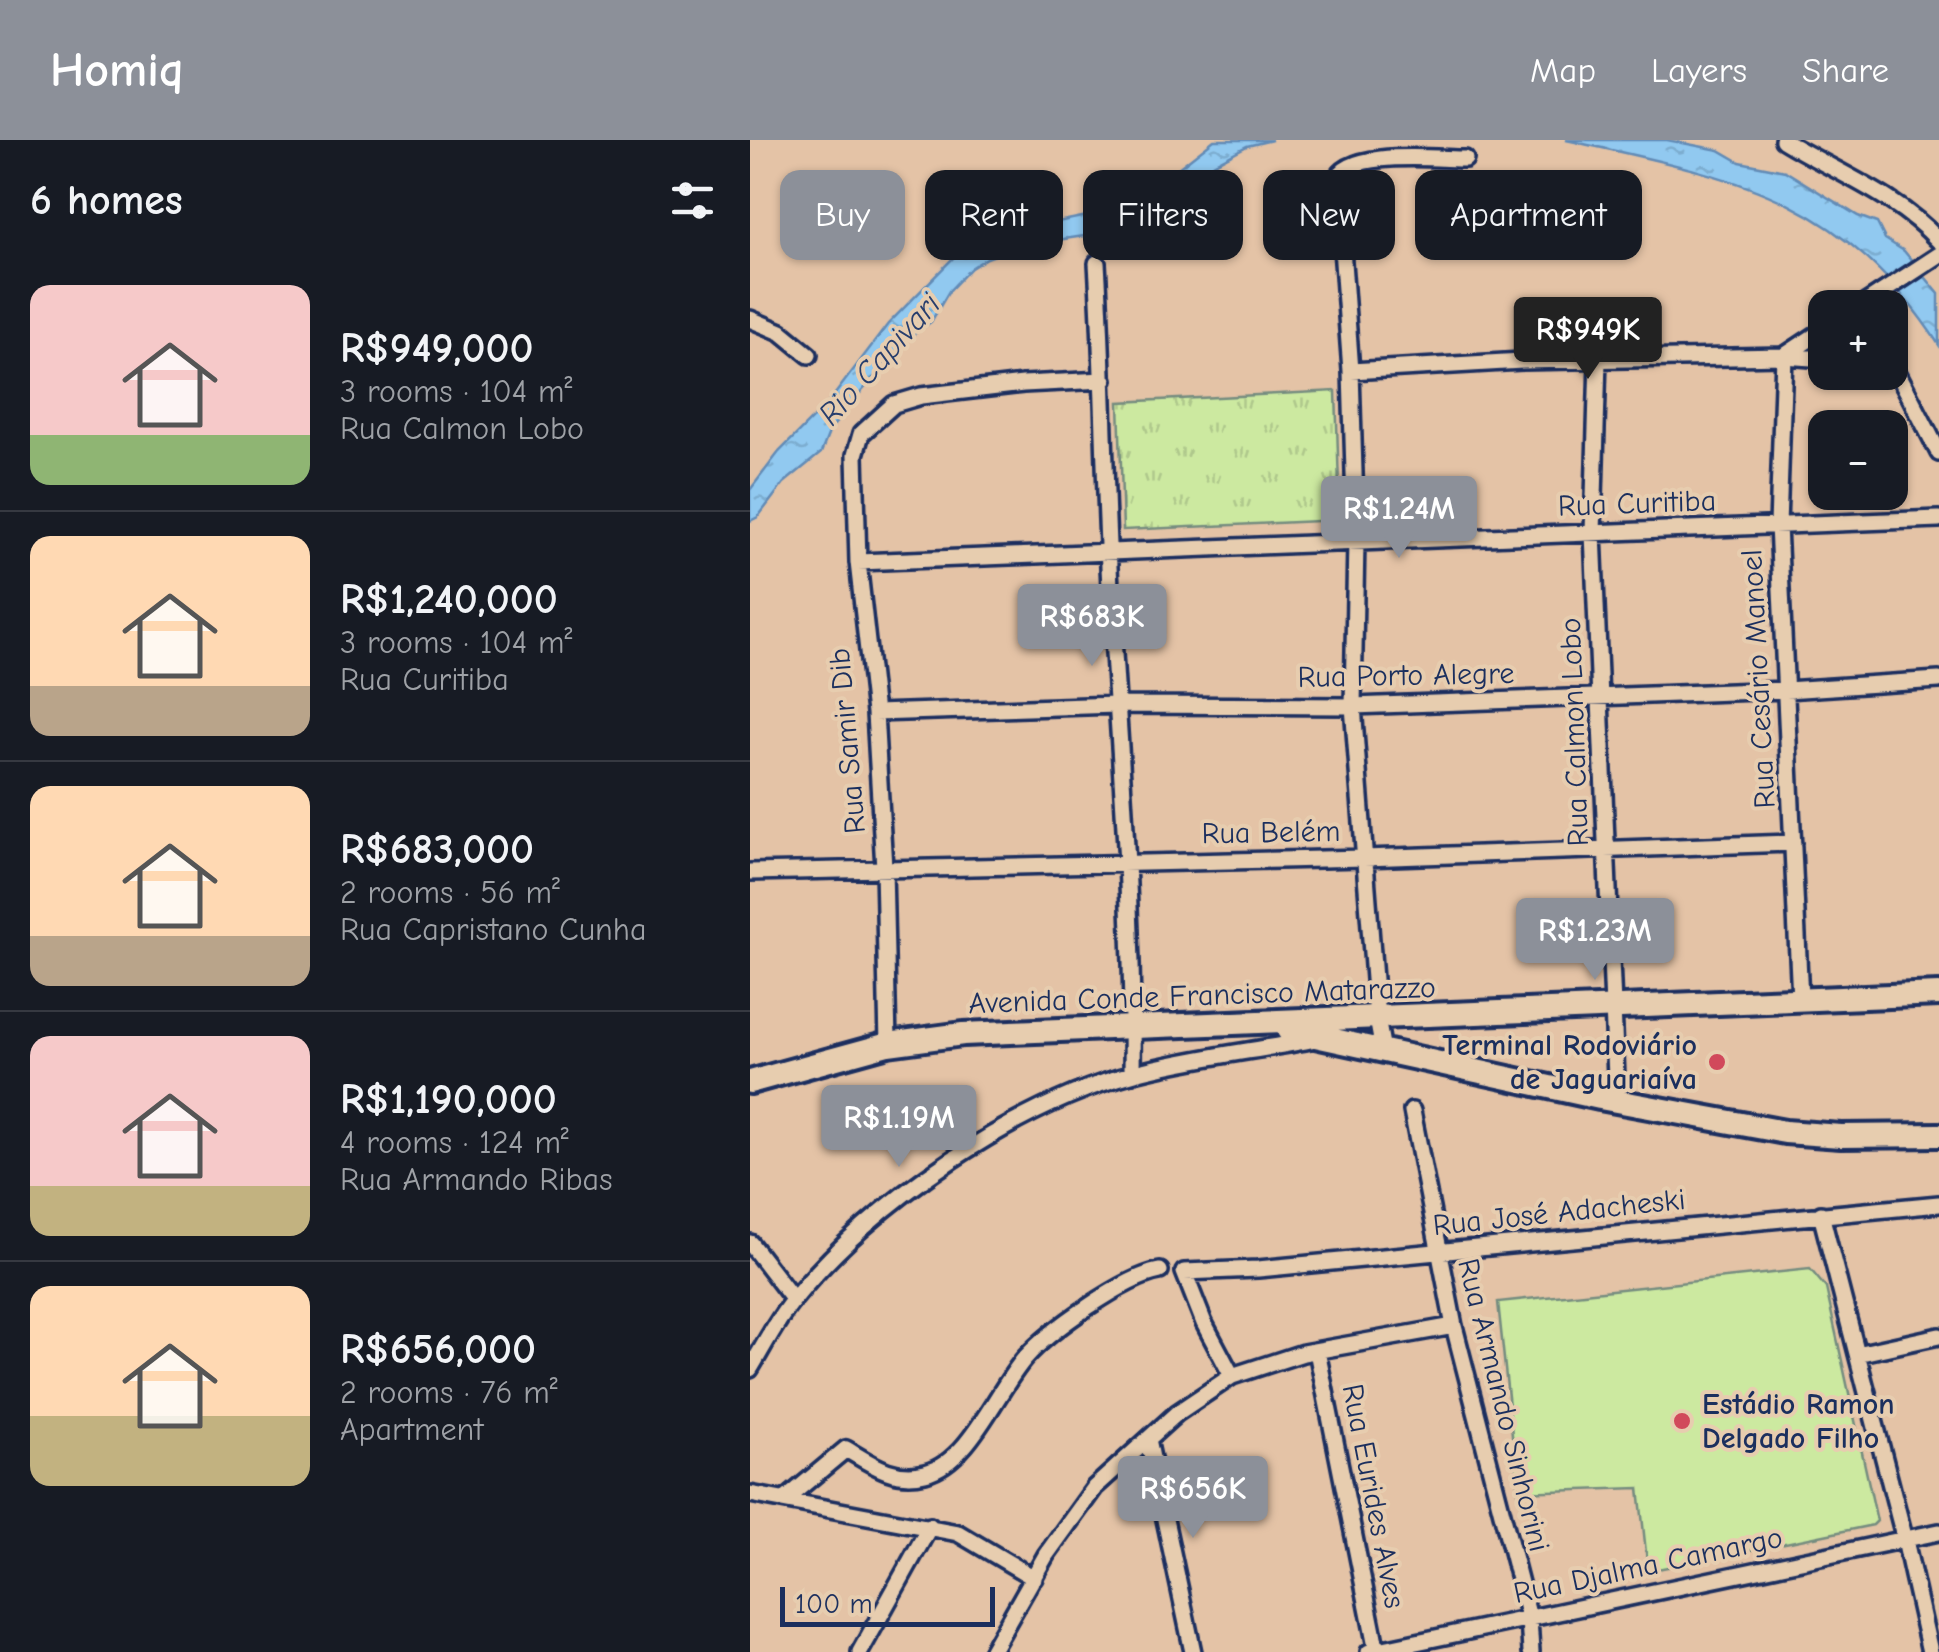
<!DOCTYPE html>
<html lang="en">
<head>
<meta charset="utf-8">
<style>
	body { margin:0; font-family:"Comic Neue",sans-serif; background:#242831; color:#f1f3f6; height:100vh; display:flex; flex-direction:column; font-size:38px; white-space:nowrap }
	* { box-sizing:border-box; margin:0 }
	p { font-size:32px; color:#9ea1a6 }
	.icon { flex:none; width:55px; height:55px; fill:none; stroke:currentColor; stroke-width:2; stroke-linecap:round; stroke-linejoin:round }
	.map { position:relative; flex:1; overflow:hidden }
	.drawer { display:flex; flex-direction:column; background:#171b24; width:750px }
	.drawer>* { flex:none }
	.guide { position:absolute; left:30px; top:30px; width:950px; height:90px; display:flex; gap:20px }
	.tools { position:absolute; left:1058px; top:150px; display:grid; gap:20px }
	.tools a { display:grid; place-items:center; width:100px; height:100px; border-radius:20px; background:#171b24; box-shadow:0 2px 8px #0004; font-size:50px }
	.scale { position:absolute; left:30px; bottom:25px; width:215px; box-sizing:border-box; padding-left:10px; border:5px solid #1b2f5e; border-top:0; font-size:28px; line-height:35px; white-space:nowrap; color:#1b2f5e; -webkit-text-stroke:8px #e7cdaf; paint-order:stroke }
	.price { position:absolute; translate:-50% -85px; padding:0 22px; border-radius:10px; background:#8c9099; color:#fff; font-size:32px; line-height:65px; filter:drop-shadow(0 2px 5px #0008) }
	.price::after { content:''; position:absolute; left:50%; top:60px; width:30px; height:22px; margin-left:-15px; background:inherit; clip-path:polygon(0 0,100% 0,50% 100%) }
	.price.on { background:#222; color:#fff }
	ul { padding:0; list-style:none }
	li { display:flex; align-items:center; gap:30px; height:250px; padding:0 30px }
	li+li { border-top:2px solid #363941 }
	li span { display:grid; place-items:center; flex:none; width:280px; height:200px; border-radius:20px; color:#555 }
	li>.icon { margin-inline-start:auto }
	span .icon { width:120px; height:120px; fill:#fffc; stroke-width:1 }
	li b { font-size:42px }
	h2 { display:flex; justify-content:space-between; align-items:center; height:120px; padding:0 30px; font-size:42px }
	.chip { padding:0 35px; border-radius:20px; background:#171b24; box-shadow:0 2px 8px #0004; font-size:35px; line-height:90px }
	.chip.on { background:#8c9099; color:#fff }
	header { display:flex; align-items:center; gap:60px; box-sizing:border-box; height:140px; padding:0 50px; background:#8c9099; color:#fff }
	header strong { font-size:48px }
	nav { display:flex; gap:55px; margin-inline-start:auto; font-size:35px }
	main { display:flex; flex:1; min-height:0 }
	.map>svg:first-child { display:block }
	.park { fill:url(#park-tufts); stroke:#748c7f; stroke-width:2.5 }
	.garden { fill:#cce9a0; stroke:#748c7f; stroke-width:2.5 }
	.water { fill:url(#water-ripples); stroke:#628bb6; stroke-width:2.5 }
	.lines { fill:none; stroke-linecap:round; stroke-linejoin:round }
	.street-casing { stroke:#1b2f5e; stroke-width:22 }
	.secondary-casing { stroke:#1b2f5e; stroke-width:30 }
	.street { stroke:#e7cdaf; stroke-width:15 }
	.secondary { stroke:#e7cdaf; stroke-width:22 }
	.poi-dot { fill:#d1495b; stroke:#e7cdaf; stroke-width:4 }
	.labels { text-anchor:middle; stroke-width:8; stroke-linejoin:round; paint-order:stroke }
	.street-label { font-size:30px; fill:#1b2f5e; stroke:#e7cdaf }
	.poi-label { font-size:30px; font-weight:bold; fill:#1b2f5e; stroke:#e7cdaf; text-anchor:end }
	.water-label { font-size:32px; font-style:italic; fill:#273e6d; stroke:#e7cdaf }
</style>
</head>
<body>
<header>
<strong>Homiq</strong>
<nav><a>Map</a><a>Layers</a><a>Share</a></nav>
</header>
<main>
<section class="drawer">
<h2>6 homes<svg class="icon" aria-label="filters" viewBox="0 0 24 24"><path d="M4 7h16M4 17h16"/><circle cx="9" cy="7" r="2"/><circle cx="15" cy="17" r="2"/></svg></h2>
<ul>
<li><span style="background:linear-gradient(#f6c9c9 75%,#8fb573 0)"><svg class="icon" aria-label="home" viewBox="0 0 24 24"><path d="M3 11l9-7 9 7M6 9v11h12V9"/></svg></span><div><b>R$949,000</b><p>3 rooms · 104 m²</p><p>Rua Calmon Lobo</p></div></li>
<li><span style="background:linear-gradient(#ffd9b3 75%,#b9a48a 0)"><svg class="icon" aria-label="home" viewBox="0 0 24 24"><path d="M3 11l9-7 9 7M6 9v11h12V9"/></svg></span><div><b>R$1,240,000</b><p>3 rooms · 104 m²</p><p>Rua Curitiba</p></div></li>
<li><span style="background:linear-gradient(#ffd9b3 75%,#b9a48a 0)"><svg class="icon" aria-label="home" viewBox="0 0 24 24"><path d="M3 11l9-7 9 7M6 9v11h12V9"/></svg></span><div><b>R$683,000</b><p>2 rooms · 56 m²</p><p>Rua Capristano Cunha</p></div></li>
<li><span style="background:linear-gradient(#f6c9c9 75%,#c2b280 0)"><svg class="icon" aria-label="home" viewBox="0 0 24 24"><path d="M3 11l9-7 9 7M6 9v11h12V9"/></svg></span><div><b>R$1,190,000</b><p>4 rooms · 124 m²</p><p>Rua Armando Ribas</p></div></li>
<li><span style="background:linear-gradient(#ffd9b3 65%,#c2b280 0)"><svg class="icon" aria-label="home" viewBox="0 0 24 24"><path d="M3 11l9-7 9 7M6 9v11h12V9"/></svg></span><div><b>R$656,000</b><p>2 rooms · 76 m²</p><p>Apartment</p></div></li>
</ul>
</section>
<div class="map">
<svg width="1189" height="1512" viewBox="0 0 1189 1512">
	<defs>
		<pattern id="park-tufts" width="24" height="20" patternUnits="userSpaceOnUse" patternTransform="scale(2.5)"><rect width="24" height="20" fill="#cce9a0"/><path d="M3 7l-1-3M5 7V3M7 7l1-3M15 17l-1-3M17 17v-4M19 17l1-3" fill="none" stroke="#afc88c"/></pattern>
		<pattern id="water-ripples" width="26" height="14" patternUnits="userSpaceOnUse" patternTransform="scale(2.5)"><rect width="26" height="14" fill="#91c9f0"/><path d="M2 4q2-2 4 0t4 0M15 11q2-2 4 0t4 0" fill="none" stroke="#7cadd0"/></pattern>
	</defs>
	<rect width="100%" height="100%" fill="#e4c3a6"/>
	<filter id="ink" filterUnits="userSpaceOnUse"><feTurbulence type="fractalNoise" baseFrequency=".01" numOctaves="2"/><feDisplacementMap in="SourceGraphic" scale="20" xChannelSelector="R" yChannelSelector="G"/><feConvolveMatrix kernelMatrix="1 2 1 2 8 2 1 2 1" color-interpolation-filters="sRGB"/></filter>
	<g filter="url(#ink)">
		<path class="park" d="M586 251 590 380 373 390 369 262Z"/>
		<path class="garden" d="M1060 1129 1076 1148 1127 1381 1123 1385 898 1431 889 1348 768 1352 748 1162Z"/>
		<path class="water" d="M464 0H522L497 6 446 33 378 82 355 93 273 105 237 118 221 128 199 151 181 182 158 198 100 265 80 290 71 313 34 343 8 377 0 381V350L29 312 79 262 138 184 204 117 243 95 342 75H363L377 68Z
			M816 0H917L969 10 990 22 1035 31 1108 76 1127 83 1135 99 1154 111 1189 154V205C1089 52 981 37 816 0Z"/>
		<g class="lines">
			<defs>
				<path id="street" d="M1033 0C1085 32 1147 55 1189 101
					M347 123C354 236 354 350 361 464 370 620 384 777 382 934
					M1108 168 1189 115
					M0 179 31 192 59 215
					M1140 218 1189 313
					M848 219 843 393 867 961
					M601 231 772 221 1034 216 1075 219
					M108 422 1189 379
					M125 573 366 565 603 566 1036 550 1189 540
					M0 732 614 718 1043 703
					M1050 860 1028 385 1034 216 1075 189
					M138 904 134 728 125 573 108 422 105 315 111 294 144 264 171 256 273 244 354 240
					M633 911 627 878 603 566 606 400 601 231 587 40C597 9 686 19 715 19
					M662 971 704 1186 779 1478 781 1512
					M1071 1074 1155 1400 1180 1512
					M0 1103 43 1159
					M567 1211 627 1512
					M1107 1214 1189 1196
					M0 1229C14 1206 27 1179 45 1158 122 1062 266 965 385 933 444 917 506 911 566 899
					M482 1236 454 1183 434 1132 508 1129 1189 1064
					M398 1299 443 1512
					M0 1354 208 1393 284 1438
					M36 1359 96 1309C121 1324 144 1341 175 1333 220 1322 246 1251 275 1218 299 1191 375 1137 410 1131
					M110 1512 180 1386
					M241 1512 296 1415 345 1347 427 1273 482 1236 553 1213 704 1186
					M619 1512 1189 1392"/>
				<path id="secondary" d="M538 890 850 958 1035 992 1091 996 1189 995
					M0 942 138 904 213 894 1189 854"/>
			</defs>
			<use href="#street" class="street-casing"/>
			<use href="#secondary" class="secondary-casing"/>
			<use href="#street" class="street"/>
			<use href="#secondary" class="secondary"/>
		</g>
	</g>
	<g class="poi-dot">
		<circle cx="967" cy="922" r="10"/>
		<circle cx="932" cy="1281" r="10"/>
	</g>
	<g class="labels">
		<g class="street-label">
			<text transform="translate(887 363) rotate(-2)" y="10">Rua Curitiba</text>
			<text transform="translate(656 535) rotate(-1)" y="10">Rua Porto Alegre</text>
			<text transform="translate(1008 539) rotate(-93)" y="10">Rua Cesário Manoel</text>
			<text transform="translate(824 592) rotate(-92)" y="10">Rua Calmon Lobo</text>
			<text transform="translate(97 601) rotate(-95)" y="10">Rua Samir Dib</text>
			<text transform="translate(521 692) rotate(-1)" y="10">Rua Belém</text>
			<text transform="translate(452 855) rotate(-2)" y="10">Avenida Conde Francisco Matarazzo</text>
			<text transform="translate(809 1072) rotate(-6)" y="10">Rua José Adacheski</text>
			<text transform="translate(754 1265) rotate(76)" y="10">Rua Armando Sinhorini</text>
			<text transform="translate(624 1356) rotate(79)" y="10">Rua Eurides Alves</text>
			<text transform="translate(898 1425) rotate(-12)" y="10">Rua Djalma Camargo</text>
		</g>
		<g class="poi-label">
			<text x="947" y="915">Terminal Rodoviário<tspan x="947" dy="34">de Jaguariaíva</tspan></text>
			<text x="952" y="1274" text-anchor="start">Estádio Ramon<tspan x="952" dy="34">Delgado Filho</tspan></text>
		</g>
		<g class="water-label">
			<text transform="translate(129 219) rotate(-48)" y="11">Rio Capivari</text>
		</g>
	</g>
</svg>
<div class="tools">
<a>+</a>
<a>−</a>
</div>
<div class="scale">100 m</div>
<b class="price on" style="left:838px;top:242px">R$949K</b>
<b class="price" style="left:649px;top:421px">R$1.24M</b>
<b class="price" style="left:342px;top:529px">R$683K</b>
<b class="price" style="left:845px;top:843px">R$1.23M</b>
<b class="price" style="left:149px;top:1030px">R$1.19M</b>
<b class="price" style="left:443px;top:1401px">R$656K</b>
<div class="guide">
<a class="chip on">Buy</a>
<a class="chip">Rent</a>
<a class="chip">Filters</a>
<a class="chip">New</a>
<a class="chip">Apartment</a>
</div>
</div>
</main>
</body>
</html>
